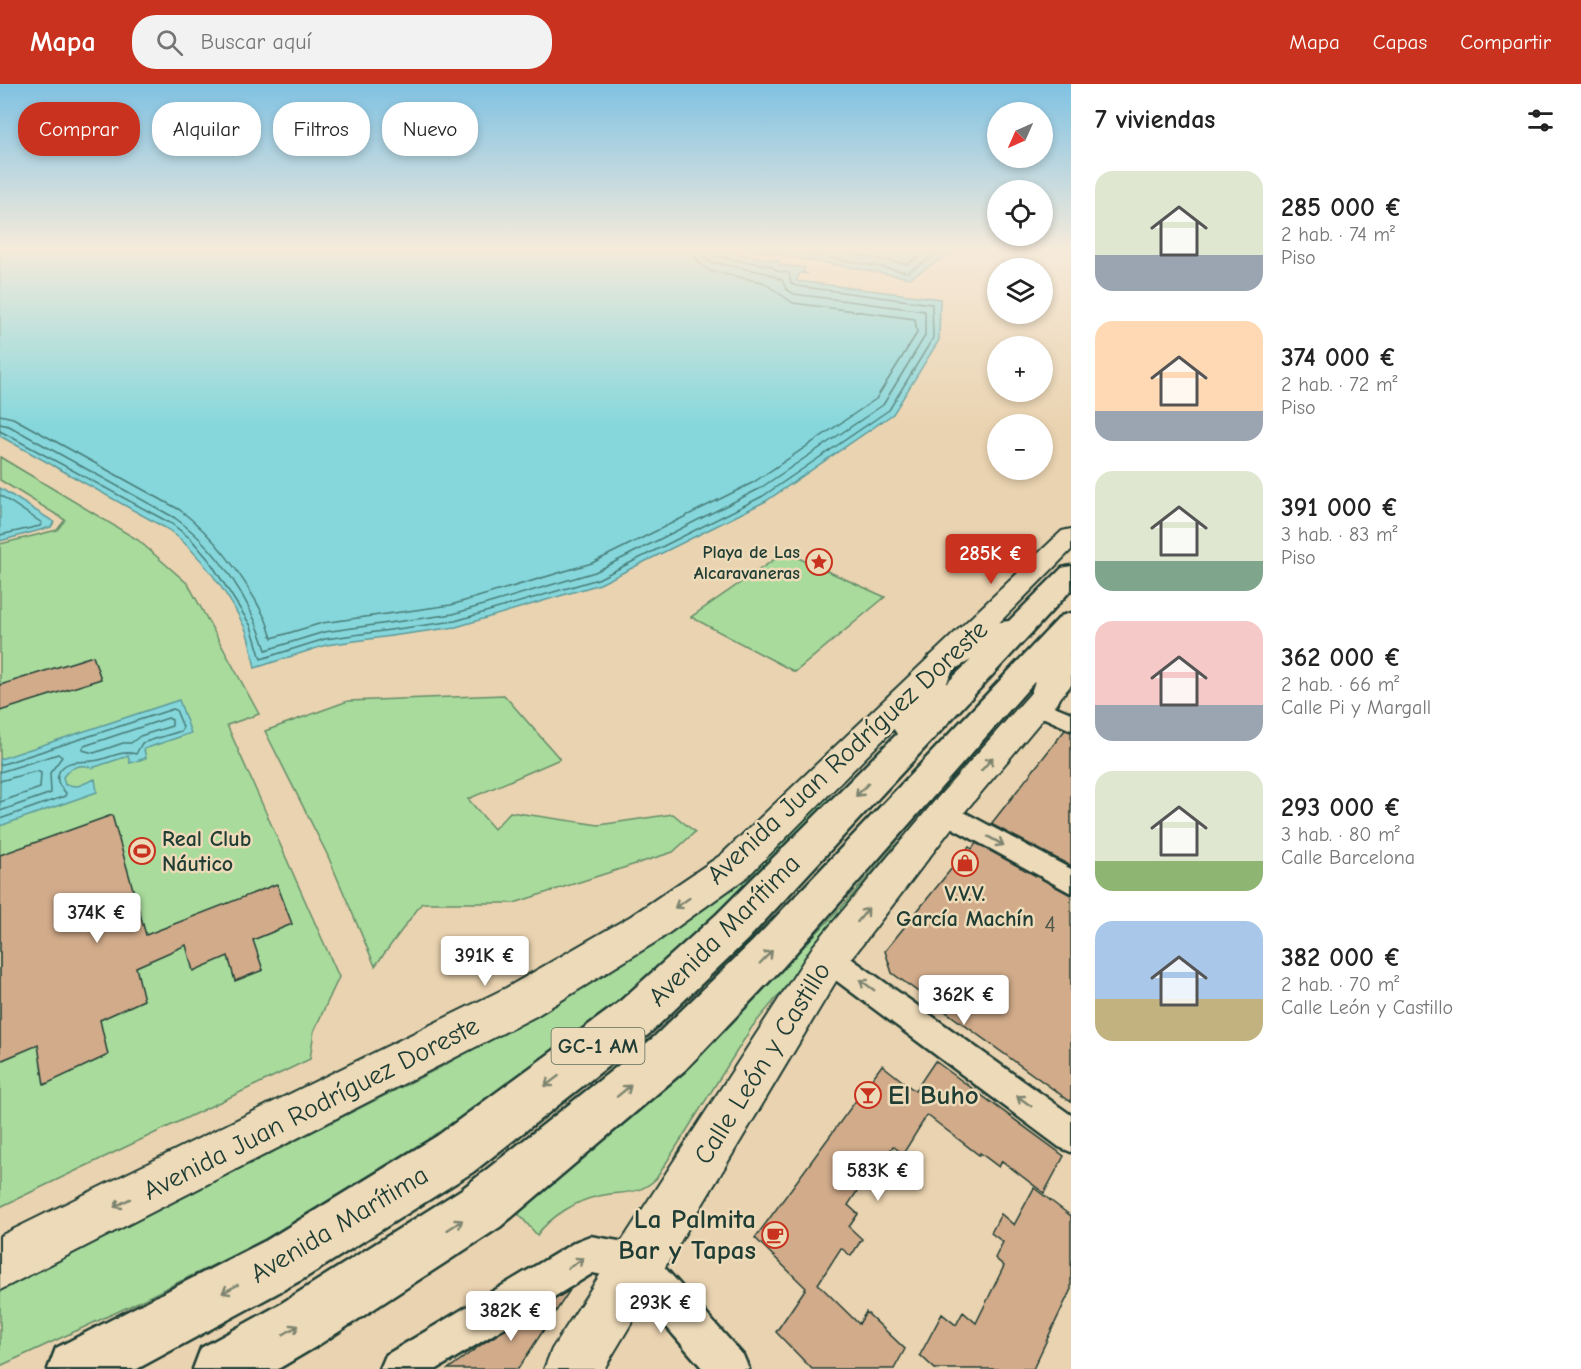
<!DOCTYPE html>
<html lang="es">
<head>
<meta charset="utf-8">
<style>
	body { margin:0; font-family:"Comic Neue",sans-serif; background:#f2f2f2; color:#222; height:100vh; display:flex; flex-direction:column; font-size:22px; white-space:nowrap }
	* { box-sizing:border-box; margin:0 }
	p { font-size:20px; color:#767676 }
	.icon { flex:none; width:33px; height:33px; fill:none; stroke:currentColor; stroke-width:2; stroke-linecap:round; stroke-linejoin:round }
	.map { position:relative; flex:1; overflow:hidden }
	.side { display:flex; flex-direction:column; background:#fff; width:510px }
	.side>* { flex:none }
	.hud { position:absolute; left:18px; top:18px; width:570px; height:54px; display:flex; gap:12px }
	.needle { width:39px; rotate:225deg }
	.controls { position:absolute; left:987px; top:18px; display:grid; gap:12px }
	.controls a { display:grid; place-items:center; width:66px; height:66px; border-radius:50%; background:#fff; box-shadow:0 3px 9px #0003; font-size:30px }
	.price { position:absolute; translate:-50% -51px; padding:0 14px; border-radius:6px; background:#fff; color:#222; font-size:20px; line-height:39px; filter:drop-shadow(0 2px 3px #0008) }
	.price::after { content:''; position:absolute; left:50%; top:36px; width:18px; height:14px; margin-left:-9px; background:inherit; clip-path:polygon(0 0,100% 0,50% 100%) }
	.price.on { background:#c8321e; color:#fff }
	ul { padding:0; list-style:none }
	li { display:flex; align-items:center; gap:18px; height:150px; padding:0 24px }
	li span { display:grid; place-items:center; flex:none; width:168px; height:120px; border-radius:18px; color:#555 }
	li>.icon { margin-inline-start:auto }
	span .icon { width:72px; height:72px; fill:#fffc; stroke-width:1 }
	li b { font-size:26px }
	h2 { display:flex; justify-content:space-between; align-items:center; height:72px; padding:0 24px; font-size:26px }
	.chip { padding:0 21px; border-radius:24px; background:#fff; box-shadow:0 3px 9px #0003; font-size:21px; line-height:54px }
	.chip.on { background:#c8321e; color:#fff }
	header { display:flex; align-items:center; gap:36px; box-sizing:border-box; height:84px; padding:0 30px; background:#c8321e; color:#fff }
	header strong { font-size:28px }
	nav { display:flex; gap:33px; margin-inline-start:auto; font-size:21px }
	.search { width:420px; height:54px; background:#f2f2f2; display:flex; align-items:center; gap:15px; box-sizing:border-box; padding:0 21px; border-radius:24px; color:#767676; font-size:22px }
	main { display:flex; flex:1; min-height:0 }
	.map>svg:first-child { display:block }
	.green { fill:#a9db9c; stroke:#648c68; stroke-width:1.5 }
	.water { fill:#85d7dc; stroke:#5c9999; stroke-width:1.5 }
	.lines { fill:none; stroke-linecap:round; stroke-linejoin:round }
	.shore { stroke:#487b77; stroke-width:1.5 }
	.building { fill:#d1ab8a; stroke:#1f3d34; stroke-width:1.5 }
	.street-casing { stroke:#1f3d34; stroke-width:5 }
	.secondary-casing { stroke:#1f3d34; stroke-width:4 }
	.highway-casing { stroke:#1f3d34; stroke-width:5 }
	.street { fill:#eddab8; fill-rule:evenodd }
	.secondary { fill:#eddab8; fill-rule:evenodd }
	.highway { fill:#eddab8; fill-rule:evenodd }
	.oneway { stroke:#7c846f }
	.labels { text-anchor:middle; stroke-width:5; stroke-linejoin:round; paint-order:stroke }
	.far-poi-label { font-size:18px; font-weight:bold; fill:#1f3d34; stroke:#eddab8; text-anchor:end }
	.shield { fill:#eddab8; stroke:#5d6c5c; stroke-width:1.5 }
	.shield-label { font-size:21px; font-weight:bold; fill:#1f3d34 }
	.poi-label { font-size:22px; font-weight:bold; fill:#1f3d34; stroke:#eddab8; text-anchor:start }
	.near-number-label { font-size:24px; fill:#4c584a }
	.near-street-label { font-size:27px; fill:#1f3d34; stroke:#eddab8 }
	.near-poi-label { font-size:27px; font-weight:bold; fill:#1f3d34; stroke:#eddab8; text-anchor:start }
</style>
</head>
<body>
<header>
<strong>Mapa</strong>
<div class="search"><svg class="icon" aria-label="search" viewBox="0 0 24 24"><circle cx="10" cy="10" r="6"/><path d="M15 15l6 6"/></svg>Buscar aquí</div>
<nav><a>Mapa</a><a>Capas</a><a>Compartir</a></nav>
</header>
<main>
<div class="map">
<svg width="1071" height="1285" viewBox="0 0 1071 1285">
	<rect width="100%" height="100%" fill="#ead3b0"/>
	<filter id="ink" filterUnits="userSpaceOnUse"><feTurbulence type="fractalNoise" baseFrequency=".0167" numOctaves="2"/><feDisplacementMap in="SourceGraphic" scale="12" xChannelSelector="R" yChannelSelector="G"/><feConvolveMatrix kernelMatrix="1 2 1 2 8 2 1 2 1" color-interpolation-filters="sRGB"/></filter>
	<g filter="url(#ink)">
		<path class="green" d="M0 373 138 456 188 500 259 630 227 641 339 893 314 947 310 975 0 1123V460L57 446 65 436 0 396Z
			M785 468 885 513 795 588 691 533Z
			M504 611 560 675 468 715 494 745 510 728 599 741 673 730 695 748 673 768 514 819H422L375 882 327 770 265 647 348 617Z
			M825 713 828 715 827 719 716 832 577 954 461 1039 337 1120 130 1222 0 1282V1206L441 983 604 891 646 863Z
			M903 757 905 761 752 943 656 1095C638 1112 622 1107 599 1112 577 1116 550 1133 537 1151L515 1126 718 950 837 828 898 758Z"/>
		<path class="water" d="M0 163H701L779 177V181L804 184 803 188 808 190 800 189 796 197 940 215 939 256 893 330 766 417 600 500 456 543 326 561 255 584C252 571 250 555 245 544 228 509 199 468 169 446L0 352Z
			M736 163H961L910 194Z
			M0 404 54 438 51 443 0 457Z
			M179 616 191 649 144 665 146 674 130 679 128 672 92 684C81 679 70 683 63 693L65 701 78 702 95 695 97 708 0 742V675Z"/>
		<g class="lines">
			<path class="shore" d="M770 163 908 188 949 163
				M813 163 907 180 935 163
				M0 331 13 334 180 426C216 454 243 491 264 532 268 539 269 547 272 554L322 539 451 521 592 479 754 398 876 315 917 249 915 235 793 219 763 198 710 187 702 182 696 174 694 163
				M0 340 9 342 175 434C219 466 250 515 266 566L324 548 453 530 595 488 759 405 883 321 925 252V227L794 210 786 205 782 196 767 189 711 178 705 173 703 163
				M0 347 172 440 191 455 209 476 251 542 261 575 325 555 455 537 598 495 763 412 889 326 933 254 932 220 796 202 791 199 789 189 777 187 771 182 715 172 711 169 710 163
				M0 411 42 439 40 442 0 451
				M168 634 172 636V642L140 652 131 659H123L94 669 82 666 84 662Z
				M0 681 173 625 176 626 183 643 181 647 142 659 136 670C122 666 112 673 99 676 85 680 67 673 59 688 55 697 60 703 66 709L65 712 0 735
				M0 688 58 670 62 673 50 689 51 709 0 727
				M0 697 37 687 41 689 40 704 0 718"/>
		</g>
		<path class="building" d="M93 572 101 595 0 627V601Z
			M1065 646 1071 648V782L991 740Z
			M112 731 146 851 277 800 292 840 253 856 263 886 235 897 228 872 193 887 186 861 136 883 144 916 100 936 108 971 44 1001 38 961 0 977V771Z
			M976 759 1071 811V1018L892 889 885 867 969 763 972 765Z
			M935 977 1064 1072 1044 1109 1002 1077 999 1083 980 1069 979 1071 927 1031 903 1070 893 1062 885 1074 881 1071 848 1121 858 1130 849 1143 862 1155 851 1172 841 1164 818 1200 859 1240 866 1228 905 1265 894 1285H812L776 1248 806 1204 755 1154 882 981 915 1007Z
			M1034 1104 1071 1132V1205L1033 1285H935L920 1271 942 1230 956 1241 963 1228 976 1239 1004 1182 995 1174 1003 1158 991 1149 1001 1130 1014 1141Z
			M570 1206 518 1285H448L485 1258Z"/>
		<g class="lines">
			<defs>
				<path id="street" d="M1037 615 1071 629V646L1029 627 1026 622 1029 617Z
					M945 718 1071 785V809L936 735 933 728 936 721Z
					M828 861 838 865 1071 1031V1068L1059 1063 818 883 814 874 818 865Z
					M590 1152 636 1160 649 1166 743 1271 749 1285H703L626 1196 593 1189 437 1285H380L386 1271 577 1157Z"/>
				<path id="secondary" d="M1071 445V466L747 793 659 856 536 932 0 1206V1152L506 904 631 832 721 771 1062 447Z
					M1071 573V601L957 737 842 887 604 1285H544L552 1265 814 861 933 719 1061 575Z"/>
				<path id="highway" d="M1071 482V506L747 856 649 950 473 1088 305 1194 137 1285H48L56 1264 267 1156 437 1052 617 920 717 830 897 650 893 644 929 573 994 539 1009 537 1062 484ZM971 576 946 600 953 586Z
					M1071 529C1071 560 1071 593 1057 620L1046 623 1035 620 1030 612 1035 597 783 883 685 986 500 1143 317 1262 278 1285H193L201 1264 277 1222 462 1105 653 954 753 857 1061 532Z"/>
			</defs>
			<use href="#street" class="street-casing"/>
			<use href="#secondary" class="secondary-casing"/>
			<use href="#highway" class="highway-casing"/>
			<use href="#street" class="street"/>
			<use href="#secondary" class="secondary"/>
			<use href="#highway" class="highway"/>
		</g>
		<defs><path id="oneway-shaft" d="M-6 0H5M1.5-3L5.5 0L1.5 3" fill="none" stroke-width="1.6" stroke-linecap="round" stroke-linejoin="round" transform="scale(1.5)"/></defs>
		<g class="oneway">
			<use href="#oneway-shaft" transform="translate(987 680) rotate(-49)"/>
			<use href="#oneway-shaft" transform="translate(862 706) rotate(134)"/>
			<use href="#oneway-shaft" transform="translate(996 757) rotate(29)"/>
			<use href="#oneway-shaft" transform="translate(682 819) rotate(146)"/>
			<use href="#oneway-shaft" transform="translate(863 831) rotate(-51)"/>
			<use href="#oneway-shaft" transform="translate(766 873) rotate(-46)"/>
			<use href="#oneway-shaft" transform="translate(867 901) rotate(-144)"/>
			<use href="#oneway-shaft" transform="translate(552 997) rotate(143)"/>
			<use href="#oneway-shaft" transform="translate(624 1007) rotate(-39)"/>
			<use href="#oneway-shaft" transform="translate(1024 1017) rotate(-144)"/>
			<use href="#oneway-shaft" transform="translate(122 1119) rotate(153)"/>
			<use href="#oneway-shaft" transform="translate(455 1141) rotate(-33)"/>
			<use href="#oneway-shaft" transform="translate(576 1179) rotate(-33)"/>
			<use href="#oneway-shaft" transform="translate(230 1205) rotate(152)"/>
			<use href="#oneway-shaft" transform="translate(291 1246) rotate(-30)"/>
		</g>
	</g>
	<linearGradient id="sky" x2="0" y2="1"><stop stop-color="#80c2e3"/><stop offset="0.48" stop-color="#f6ebdb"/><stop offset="1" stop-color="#f6ebdb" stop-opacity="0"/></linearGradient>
	<rect width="1071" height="343" fill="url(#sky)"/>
	<defs>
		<symbol id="sight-ring" viewBox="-11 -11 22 22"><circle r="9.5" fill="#eddab8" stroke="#c8321e" stroke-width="1.5"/><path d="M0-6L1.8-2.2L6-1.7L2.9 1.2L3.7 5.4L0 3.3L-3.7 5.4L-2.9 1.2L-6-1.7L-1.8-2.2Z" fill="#c8321e"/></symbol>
		<symbol id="stadium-ring" viewBox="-11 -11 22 22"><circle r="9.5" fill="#eddab8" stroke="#c8321e" stroke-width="1.5"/><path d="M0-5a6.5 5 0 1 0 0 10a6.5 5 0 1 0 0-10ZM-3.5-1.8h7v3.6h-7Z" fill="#c8321e"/></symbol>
		<symbol id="shop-ring" viewBox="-11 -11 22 22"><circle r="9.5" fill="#eddab8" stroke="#c8321e" stroke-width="1.5"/><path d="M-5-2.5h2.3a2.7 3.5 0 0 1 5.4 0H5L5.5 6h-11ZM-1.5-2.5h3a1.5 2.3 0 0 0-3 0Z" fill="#c8321e"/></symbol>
		<symbol id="bar-ring" viewBox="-11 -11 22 22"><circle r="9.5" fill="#eddab8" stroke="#c8321e" stroke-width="1.5"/><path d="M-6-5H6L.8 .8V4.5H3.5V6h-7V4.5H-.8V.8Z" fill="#c8321e"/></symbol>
		<symbol id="cafe-ring" viewBox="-11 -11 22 22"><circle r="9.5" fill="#eddab8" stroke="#c8321e" stroke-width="1.5"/><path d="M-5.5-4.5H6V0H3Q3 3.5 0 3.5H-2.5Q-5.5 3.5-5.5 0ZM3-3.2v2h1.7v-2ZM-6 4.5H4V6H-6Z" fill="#c8321e"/></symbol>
	</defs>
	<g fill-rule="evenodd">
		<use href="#sight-ring" x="804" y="463" width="30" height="30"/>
		<use href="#stadium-ring" x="127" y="752" width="30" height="30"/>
		<use href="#shop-ring" x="950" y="764" width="30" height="30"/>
		<use href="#bar-ring" x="853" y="996" width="30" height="30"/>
		<use href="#cafe-ring" x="760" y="1136" width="30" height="30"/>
	</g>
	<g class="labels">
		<g class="far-poi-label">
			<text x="800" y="474">Playa de Las<tspan x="800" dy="21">Alcaravaneras</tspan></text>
		</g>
		<rect class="shield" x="551.5" y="944" width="93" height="36" rx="4.5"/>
		<g class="shield-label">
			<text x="598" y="969">GC-1 AM</text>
		</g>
		<g class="poi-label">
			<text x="162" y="762">Real Club<tspan x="162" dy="25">Náutico</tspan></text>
			<text x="965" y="817" text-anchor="middle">V.V.V.<tspan x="965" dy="25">García Machín</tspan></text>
		</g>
		<g class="near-number-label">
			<text x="1050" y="848">4</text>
		</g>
		<g class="near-street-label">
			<text transform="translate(847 668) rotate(-43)" y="9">Avenida Juan Rodríguez Doreste</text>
			<text transform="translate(724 846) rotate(-45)" y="9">Avenida Marítima</text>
			<text transform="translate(762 979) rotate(-58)" y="9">Calle León y Castillo</text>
			<text transform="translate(311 1024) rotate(-27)" y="9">Avenida Juan Rodríguez Doreste</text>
			<text transform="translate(339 1140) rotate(-31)" y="9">Avenida Marítima</text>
		</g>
		<g class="near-poi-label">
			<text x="888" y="1020">El Buho</text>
			<text x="756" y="1144" text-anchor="end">La Palmita<tspan x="756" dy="31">Bar y Tapas</tspan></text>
		</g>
	</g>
</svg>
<div class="controls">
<a><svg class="needle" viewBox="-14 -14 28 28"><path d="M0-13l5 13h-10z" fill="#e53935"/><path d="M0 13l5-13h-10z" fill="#767676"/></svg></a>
<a><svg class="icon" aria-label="locate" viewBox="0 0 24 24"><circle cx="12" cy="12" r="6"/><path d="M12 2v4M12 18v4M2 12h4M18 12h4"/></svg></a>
<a><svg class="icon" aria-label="layers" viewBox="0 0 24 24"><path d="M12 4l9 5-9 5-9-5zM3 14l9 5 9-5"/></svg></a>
<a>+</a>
<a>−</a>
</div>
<b class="price on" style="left:991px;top:501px">285K €</b>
<b class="price" style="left:97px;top:860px">374K €</b>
<b class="price" style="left:485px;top:903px">391K €</b>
<b class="price" style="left:964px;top:942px">362K €</b>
<b class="price" style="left:878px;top:1118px">583K €</b>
<b class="price" style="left:661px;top:1250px">293K €</b>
<b class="price" style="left:511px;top:1258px">382K €</b>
<div class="hud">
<a class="chip on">Comprar</a>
<a class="chip">Alquilar</a>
<a class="chip">Filtros</a>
<a class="chip">Nuevo</a>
</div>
</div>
<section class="side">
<h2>7 viviendas<svg class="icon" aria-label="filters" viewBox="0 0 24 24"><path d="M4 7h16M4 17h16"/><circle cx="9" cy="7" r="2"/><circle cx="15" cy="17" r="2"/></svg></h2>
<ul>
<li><span style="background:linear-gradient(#dfe7d0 70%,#9aa5b1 0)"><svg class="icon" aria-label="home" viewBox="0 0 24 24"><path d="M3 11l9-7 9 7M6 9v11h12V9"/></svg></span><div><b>285 000 €</b><p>2 hab. · 74 m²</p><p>Piso</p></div></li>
<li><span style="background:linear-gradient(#ffd9b3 75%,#9aa5b1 0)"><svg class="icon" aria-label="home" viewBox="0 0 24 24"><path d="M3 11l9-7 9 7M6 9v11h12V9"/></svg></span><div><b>374 000 €</b><p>2 hab. · 72 m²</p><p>Piso</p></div></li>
<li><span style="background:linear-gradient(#dfe7d0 75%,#7fa58c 0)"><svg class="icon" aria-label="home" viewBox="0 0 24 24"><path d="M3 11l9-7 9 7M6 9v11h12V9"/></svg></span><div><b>391 000 €</b><p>3 hab. · 83 m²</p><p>Piso</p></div></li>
<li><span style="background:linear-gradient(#f6c9c9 70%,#9aa5b1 0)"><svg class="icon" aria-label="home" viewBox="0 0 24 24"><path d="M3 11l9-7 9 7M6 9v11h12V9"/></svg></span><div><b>362 000 €</b><p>2 hab. · 66 m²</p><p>Calle Pi y Margall</p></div></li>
<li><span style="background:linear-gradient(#dfe7d0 75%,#8fb573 0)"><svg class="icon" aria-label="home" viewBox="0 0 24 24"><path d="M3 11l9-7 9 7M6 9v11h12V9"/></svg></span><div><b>293 000 €</b><p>3 hab. · 80 m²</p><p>Calle Barcelona</p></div></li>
<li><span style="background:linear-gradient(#a9c7e8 65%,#c2b280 0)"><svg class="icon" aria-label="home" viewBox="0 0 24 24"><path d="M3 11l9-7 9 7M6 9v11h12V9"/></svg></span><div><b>382 000 €</b><p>2 hab. · 70 m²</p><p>Calle León y Castillo</p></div></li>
</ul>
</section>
</main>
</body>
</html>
